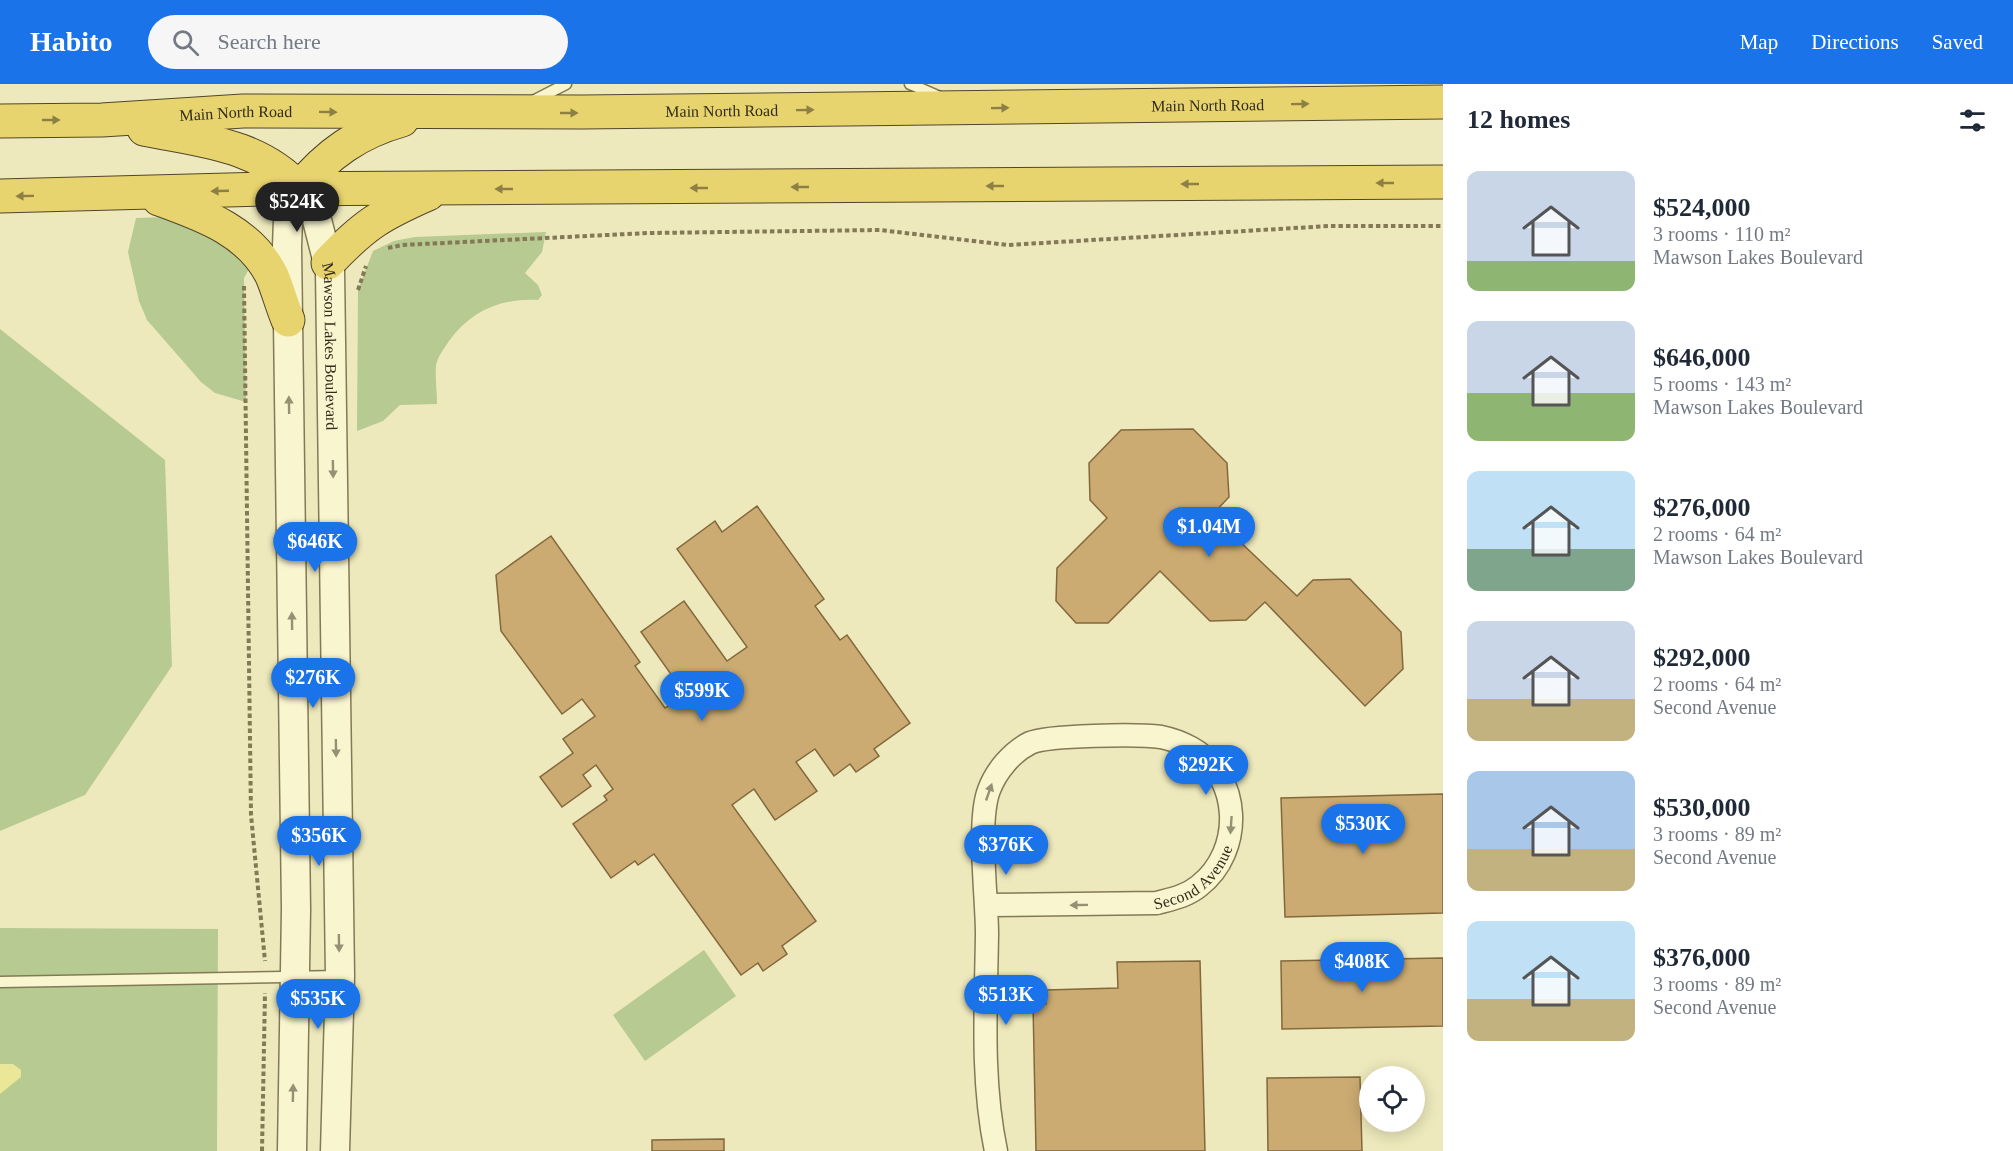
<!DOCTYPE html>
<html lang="en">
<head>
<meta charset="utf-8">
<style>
	body { margin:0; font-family:Georgia,serif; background:#f6f6f7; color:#1f2937; height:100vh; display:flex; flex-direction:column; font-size:22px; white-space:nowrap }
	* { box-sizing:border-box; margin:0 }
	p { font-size:20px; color:#747a83 }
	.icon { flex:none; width:33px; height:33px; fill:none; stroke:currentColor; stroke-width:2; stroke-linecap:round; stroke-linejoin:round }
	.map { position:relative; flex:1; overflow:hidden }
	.side { display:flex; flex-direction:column; background:#fff; width:570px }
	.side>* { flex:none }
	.controls { position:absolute; left:1359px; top:982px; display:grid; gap:12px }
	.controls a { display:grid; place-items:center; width:66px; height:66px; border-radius:50%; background:#fff; box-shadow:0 3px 15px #0003; font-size:30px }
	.price { position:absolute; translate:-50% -51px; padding:0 14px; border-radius:21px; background:#1a73e8; color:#fff; font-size:20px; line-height:39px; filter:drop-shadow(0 2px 3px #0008) }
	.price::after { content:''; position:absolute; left:50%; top:36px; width:18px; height:14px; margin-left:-9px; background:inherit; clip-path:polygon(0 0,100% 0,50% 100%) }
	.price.on { background:#222; color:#fff }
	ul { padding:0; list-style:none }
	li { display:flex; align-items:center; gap:18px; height:150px; padding:0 24px }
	li span { display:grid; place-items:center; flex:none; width:168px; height:120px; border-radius:12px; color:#555 }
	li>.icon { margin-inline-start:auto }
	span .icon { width:72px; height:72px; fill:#fffc; stroke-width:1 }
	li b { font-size:26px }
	h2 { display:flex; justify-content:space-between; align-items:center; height:72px; padding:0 24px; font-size:26px }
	header { display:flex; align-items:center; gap:36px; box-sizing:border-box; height:84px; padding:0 30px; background:#1a73e8; color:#fff }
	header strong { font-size:28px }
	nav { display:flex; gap:33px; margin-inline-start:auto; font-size:21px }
	.search { width:420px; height:54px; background:#f6f6f7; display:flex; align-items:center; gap:15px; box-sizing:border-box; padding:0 21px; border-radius:33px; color:#747a83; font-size:22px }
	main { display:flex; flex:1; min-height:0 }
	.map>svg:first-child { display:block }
	.green { fill:#b6ca91 }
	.sand { fill:#eae798 }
	.building { fill:#cbab72; stroke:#83683c; stroke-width:1.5 }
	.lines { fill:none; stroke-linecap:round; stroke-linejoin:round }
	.service-casing { stroke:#847956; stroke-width:13 }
	.minor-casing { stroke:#847956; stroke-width:25 }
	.tertiary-casing { stroke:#847956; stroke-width:31 }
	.trunk-casing { stroke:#51452b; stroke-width:35 }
	.path { stroke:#847956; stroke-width:4; stroke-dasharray:4.5 3; stroke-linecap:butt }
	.service { stroke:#f8f5cf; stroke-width:10 }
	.minor { stroke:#f8f5cf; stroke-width:22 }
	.tertiary { stroke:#f8f5cf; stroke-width:28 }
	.trunk { stroke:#e8d46e; stroke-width:33 }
	.oneway { fill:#8e8044 }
	.oneway2 { fill:#969075 }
	.labels { text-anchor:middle; stroke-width:5; stroke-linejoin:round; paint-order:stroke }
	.street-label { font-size:16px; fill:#332c1b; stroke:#f5f2cb }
</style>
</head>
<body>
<header>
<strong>Habito</strong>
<div class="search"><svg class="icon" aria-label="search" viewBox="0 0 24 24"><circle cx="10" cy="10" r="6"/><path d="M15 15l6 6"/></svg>Search here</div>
<nav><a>Map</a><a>Directions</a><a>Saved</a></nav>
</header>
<main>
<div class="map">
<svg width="1443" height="1067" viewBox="0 0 1443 1067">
	<rect width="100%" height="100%" fill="#ede9bc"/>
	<path class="green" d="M168 133 207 142 250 183 244 194 246 318 215 309 201 298 147 236 139 217 128 168 136 134Z
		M546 148 542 168 525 189 538 201 542 211 538 216C501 214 471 227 449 257 444 265 437 273 436 282 435 294 437 307 437 320L400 321 383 337 357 347 358 206 373 167 394 157 415 153Z
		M0 245 165 376 172 582 85 711 0 747Z
		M0 844 218 845 217 1067H0Z
		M704 866 736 912 645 977 613 931Z"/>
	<path class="sand" d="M0 980H13L21 986V993L0 1010Z"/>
	<path class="building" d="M1193 345 1227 379 1229 413 1212 431 1297 512 1313 496 1350 495 1401 548 1403 585 1365 622 1265 518 1246 536 1210 537 1160 487 1108 539H1076L1056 517 1057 484 1107 434 1090 416 1089 379 1121 346Z
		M757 422 824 515 815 522 840 556 847 551 910 639 874 665 879 672 856 688 850 680 834 692 815 665 796 678 817 707 775 736 754 705 732 721 816 837 782 862 787 870 763 887 758 879 741 891 654 770 638 781 635 777 611 794 573 740 607 716 604 712 613 705 596 681 583 691 591 702 562 723 540 693 573 669 563 655 595 632 582 615 562 630 501 547 496 491 551 452 640 578 635 582 665 624 685 610 641 548 684 517 727 577 747 563 677 465 715 437 722 448Z
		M1443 710V829L1285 833 1281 714Z
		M1443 874V942L1282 945 1281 877Z
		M1200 877 1205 1067H1036L1033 920H1046V906L1118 904 1117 878Z
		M1360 993 1362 1067H1268L1267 994Z
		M724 1055V1067H652V1056Z"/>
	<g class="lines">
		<defs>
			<path id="service" d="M910 0 940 13
				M531 18 566 0
				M0 898 339 892"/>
			<g id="minor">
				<path id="s1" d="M987 821 1157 819C1172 815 1187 812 1199 802 1244 767 1242 692 1191 664 1182 659 1171 655 1161 653 1139 650 1048 651 1030 659 1012 668 996 687 989 706 977 737 987 813 987 850 986 923 981 996 996 1067"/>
			</g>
			<g id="tertiary">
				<path id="s2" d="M292 1067 296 825 287 163 288 135 299 105 316 132 330 187 340 892 335 1067"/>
			</g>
			<g id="trunk">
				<path id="s3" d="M0 37 102 36 243 27 582 28 1443 18"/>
				<path d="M144 45C202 57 258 60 299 105"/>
				<path d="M299 105C327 70 359 48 402 36"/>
				<path d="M0 112 266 105 1443 98"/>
				<path d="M159 115C203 131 250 147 272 192 278 206 282 222 288 236"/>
				<path d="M328 179C364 141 380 131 428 110"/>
			</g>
		</defs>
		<use href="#service" class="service-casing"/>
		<use href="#minor" class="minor-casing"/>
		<use href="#tertiary" class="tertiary-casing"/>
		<use href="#trunk" class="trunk-casing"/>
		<path class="path" d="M388 164 402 161 648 149 880 146 1008 161 1329 142H1443
			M244 202 251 731 265 877
			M358 206 366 182
			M262 1067 265 909"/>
		<use href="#service" class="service"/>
		<use href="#minor" class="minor"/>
		<use href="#tertiary" class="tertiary"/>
		<use href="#trunk" class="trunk"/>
	</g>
	<defs><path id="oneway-solid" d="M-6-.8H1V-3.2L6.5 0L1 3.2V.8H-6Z" transform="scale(1.5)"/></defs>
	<g class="oneway">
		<use href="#oneway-solid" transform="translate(1300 20) rotate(-1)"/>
		<use href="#oneway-solid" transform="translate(1000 24) rotate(-1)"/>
		<use href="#oneway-solid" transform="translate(805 26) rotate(-1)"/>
		<use href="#oneway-solid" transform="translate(328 28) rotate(1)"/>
		<use href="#oneway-solid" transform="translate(569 29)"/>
		<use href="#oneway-solid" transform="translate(51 36)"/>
		<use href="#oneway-solid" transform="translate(1385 99) rotate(180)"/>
		<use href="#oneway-solid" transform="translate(1190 100) rotate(180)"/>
		<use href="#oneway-solid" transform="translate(995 102) rotate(180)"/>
		<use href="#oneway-solid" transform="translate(800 103) rotate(180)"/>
		<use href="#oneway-solid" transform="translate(699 104) rotate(180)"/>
		<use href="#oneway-solid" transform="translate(504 105) rotate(180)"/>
		<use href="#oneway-solid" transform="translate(220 107) rotate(178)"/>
		<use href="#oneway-solid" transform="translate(25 112) rotate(179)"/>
	</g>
	<g class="oneway2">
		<use href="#oneway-solid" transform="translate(289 321) rotate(-91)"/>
		<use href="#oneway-solid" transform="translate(333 385) rotate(89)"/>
		<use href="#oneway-solid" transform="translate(292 537) rotate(-91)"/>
		<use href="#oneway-solid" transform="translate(336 664) rotate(89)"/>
		<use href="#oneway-solid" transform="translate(989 708) rotate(-71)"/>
		<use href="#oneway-solid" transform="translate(1231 741) rotate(94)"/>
		<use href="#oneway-solid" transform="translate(1079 821) rotate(179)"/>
		<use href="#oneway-solid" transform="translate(339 859) rotate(89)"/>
		<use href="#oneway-solid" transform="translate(293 1009) rotate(-89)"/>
	</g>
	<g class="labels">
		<g class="street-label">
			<text dy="6" stroke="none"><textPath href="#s3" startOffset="1208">Main North Road</textPath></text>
			<text dy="6" stroke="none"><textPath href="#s3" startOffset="722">Main North Road</textPath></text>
			<text dy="6" stroke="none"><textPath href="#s3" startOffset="236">Main North Road</textPath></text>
			<text dy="6" stroke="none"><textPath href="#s2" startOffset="1128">Mawson Lakes Boulevard</textPath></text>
			<text dy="6" stroke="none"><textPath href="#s1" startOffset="216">Second Avenue</textPath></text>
		</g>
	</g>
</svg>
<div class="controls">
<a><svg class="icon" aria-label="locate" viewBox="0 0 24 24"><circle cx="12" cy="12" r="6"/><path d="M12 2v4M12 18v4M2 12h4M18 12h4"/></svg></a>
</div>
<b class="price on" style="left:297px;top:149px">$524K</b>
<b class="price" style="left:1209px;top:474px">$1.04M</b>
<b class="price" style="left:315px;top:489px">$646K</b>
<b class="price" style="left:313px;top:625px">$276K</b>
<b class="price" style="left:702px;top:638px">$599K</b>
<b class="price" style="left:1206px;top:712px">$292K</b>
<b class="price" style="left:1363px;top:771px">$530K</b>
<b class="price" style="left:319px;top:783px">$356K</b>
<b class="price" style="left:1006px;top:792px">$376K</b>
<b class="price" style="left:1362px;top:909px">$408K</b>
<b class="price" style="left:1006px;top:942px">$513K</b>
<b class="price" style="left:318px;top:946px">$535K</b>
</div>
<section class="side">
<h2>12 homes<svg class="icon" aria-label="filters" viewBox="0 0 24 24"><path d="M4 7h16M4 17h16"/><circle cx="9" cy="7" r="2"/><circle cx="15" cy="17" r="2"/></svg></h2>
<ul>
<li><span style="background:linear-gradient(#c9d6e8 75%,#8fb573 0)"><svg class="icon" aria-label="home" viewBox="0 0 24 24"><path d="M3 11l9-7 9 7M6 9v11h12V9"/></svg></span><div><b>$524,000</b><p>3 rooms · 110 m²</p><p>Mawson Lakes Boulevard</p></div></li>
<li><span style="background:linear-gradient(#c9d6e8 60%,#8fb573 0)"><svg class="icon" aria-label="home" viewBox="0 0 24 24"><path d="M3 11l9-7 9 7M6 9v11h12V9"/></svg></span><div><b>$646,000</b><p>5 rooms · 143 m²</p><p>Mawson Lakes Boulevard</p></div></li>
<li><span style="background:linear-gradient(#bfe0f5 65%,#7fa58c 0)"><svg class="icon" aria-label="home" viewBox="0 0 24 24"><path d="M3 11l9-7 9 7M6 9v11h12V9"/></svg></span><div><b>$276,000</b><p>2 rooms · 64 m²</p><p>Mawson Lakes Boulevard</p></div></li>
<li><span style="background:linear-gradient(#c9d6e8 65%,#c2b280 0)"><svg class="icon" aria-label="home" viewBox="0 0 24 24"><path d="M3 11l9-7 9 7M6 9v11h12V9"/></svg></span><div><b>$292,000</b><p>2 rooms · 64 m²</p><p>Second Avenue</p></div></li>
<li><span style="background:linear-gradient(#a9c7e8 65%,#c2b280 0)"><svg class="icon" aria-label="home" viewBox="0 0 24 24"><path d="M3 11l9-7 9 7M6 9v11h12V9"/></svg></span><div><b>$530,000</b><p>3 rooms · 89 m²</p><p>Second Avenue</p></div></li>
<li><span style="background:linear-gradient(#bfe0f5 65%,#c2b280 0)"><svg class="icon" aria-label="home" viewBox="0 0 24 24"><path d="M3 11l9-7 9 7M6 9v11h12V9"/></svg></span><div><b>$376,000</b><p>3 rooms · 89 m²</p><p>Second Avenue</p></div></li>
</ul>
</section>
</main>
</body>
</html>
